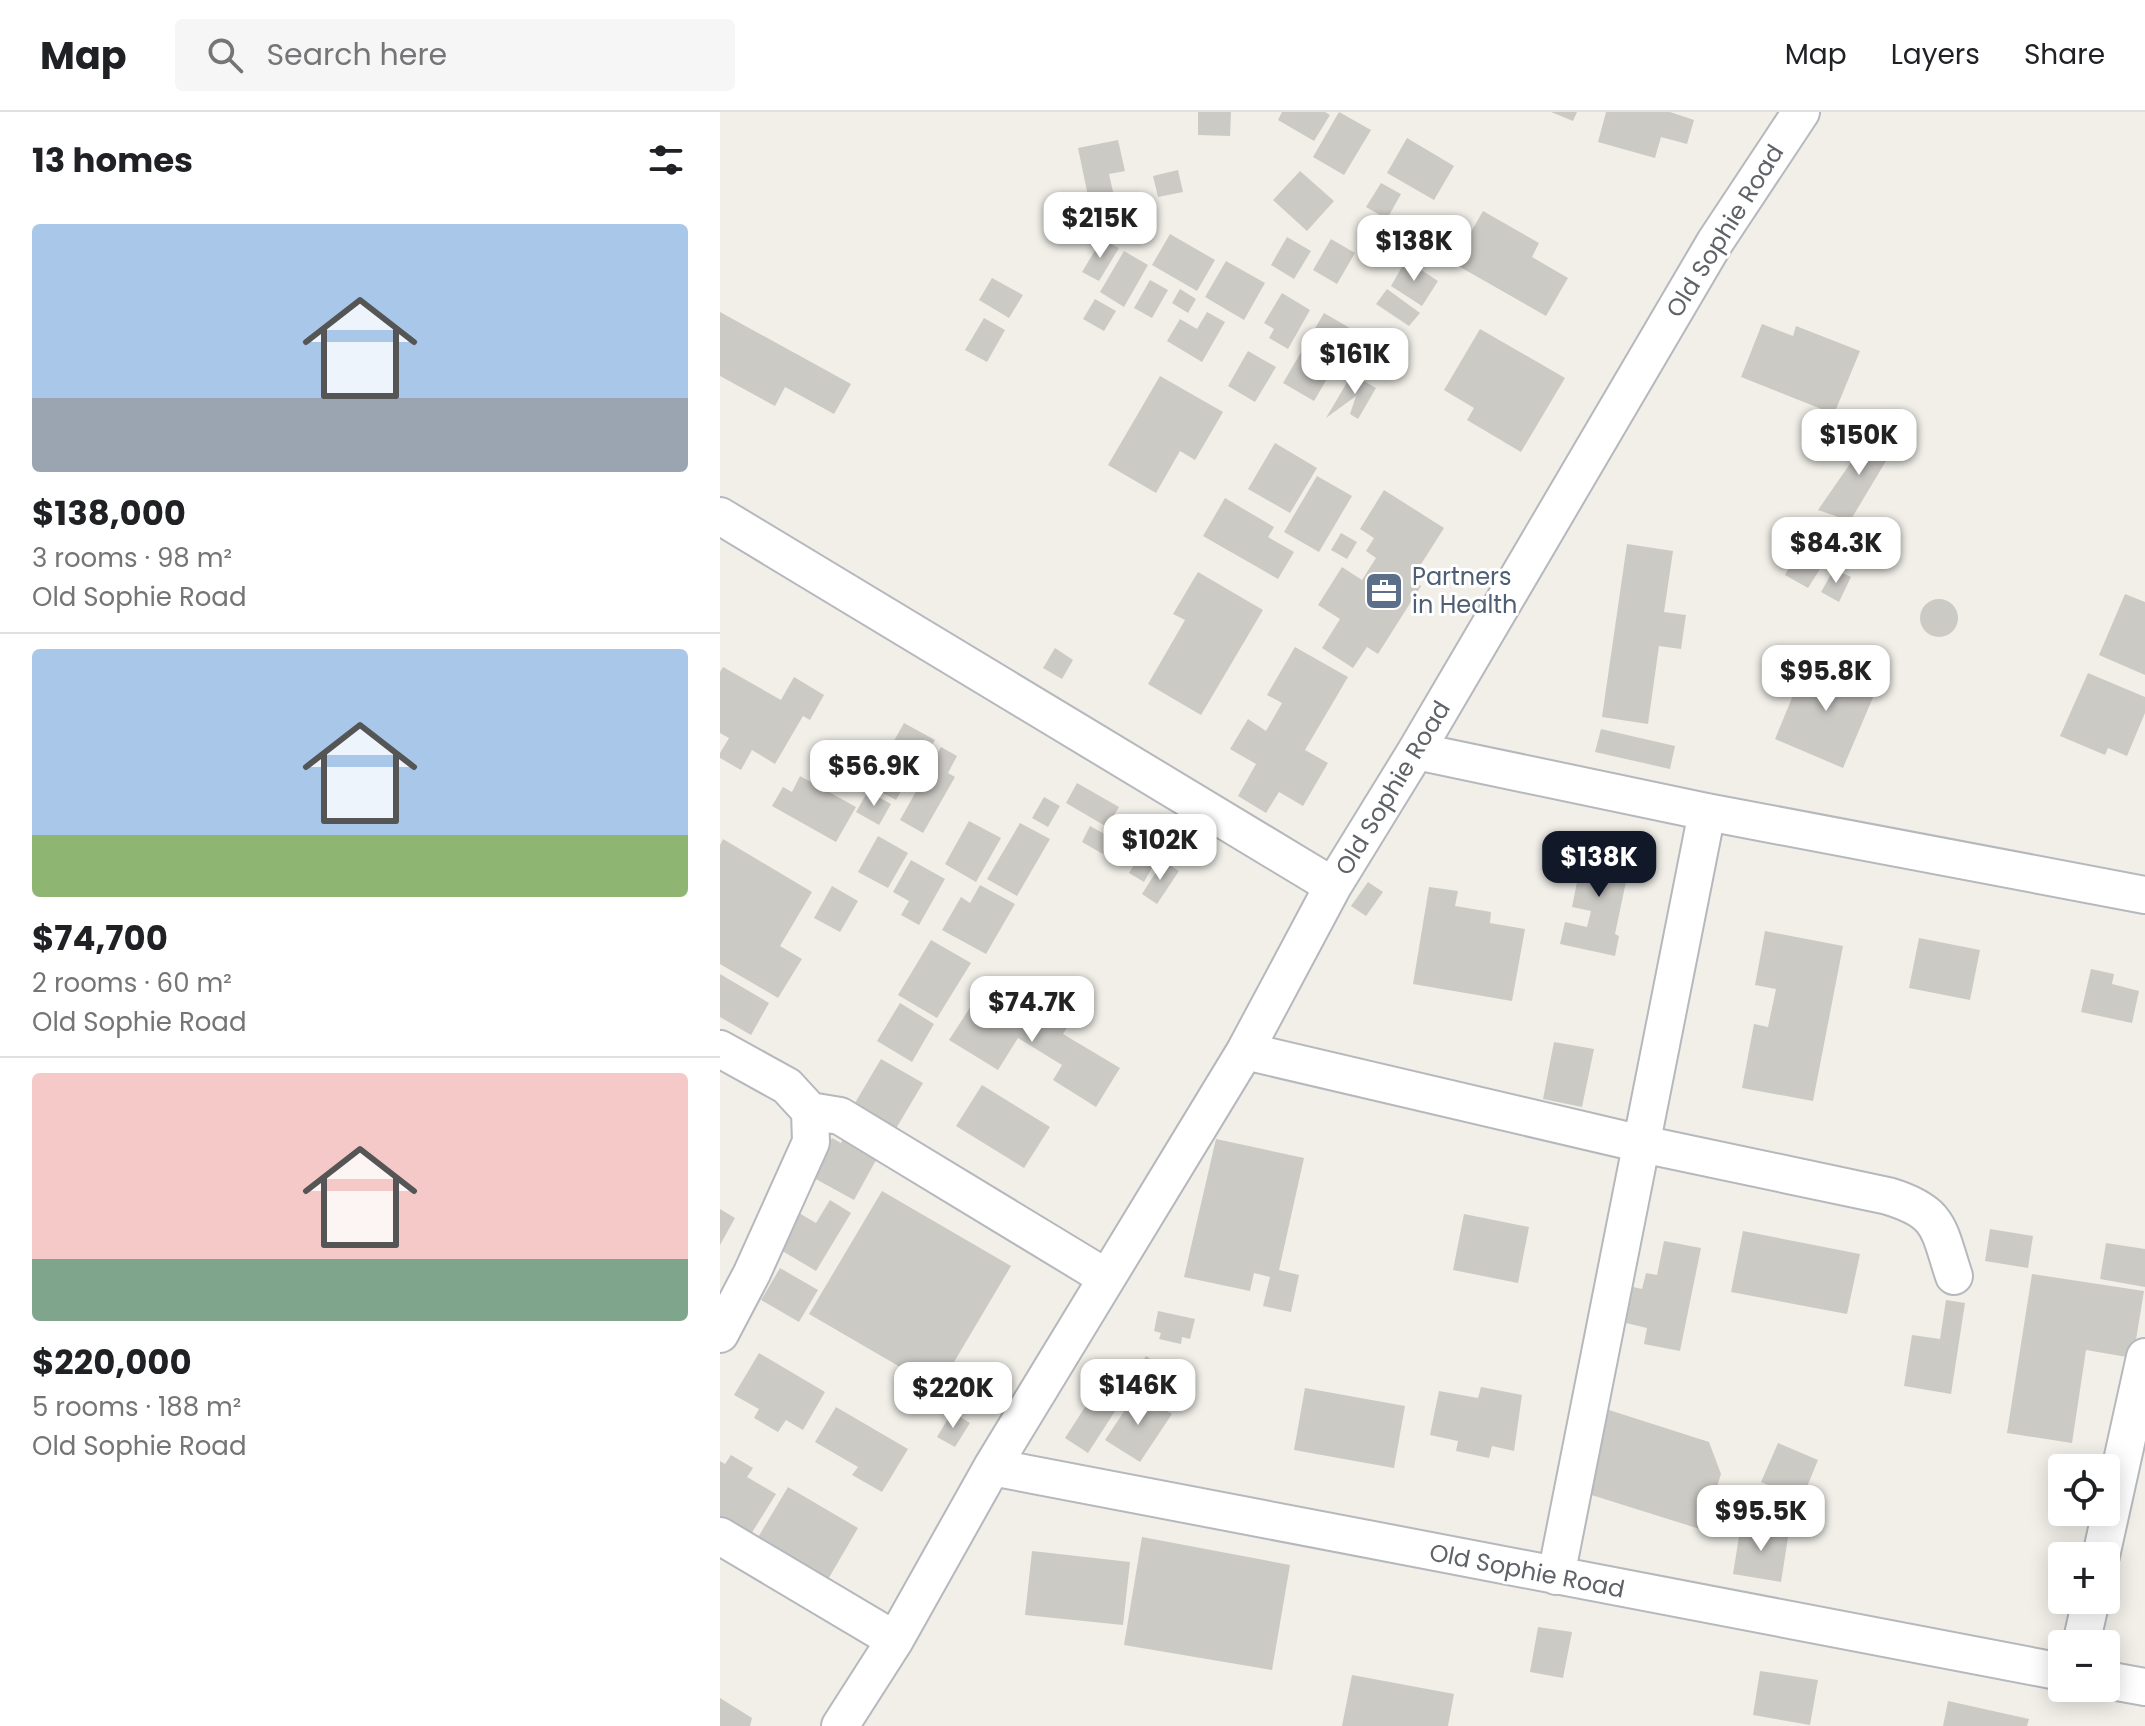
<!DOCTYPE html>
<html lang="en">
<head>
<meta charset="utf-8">
<style>
	body { margin:0; font-family:Poppins,sans-serif; background:#f6f6f6; color:#202124; height:100vh; display:flex; flex-direction:column; font-size:30px; white-space:nowrap }
	* { box-sizing:border-box; margin:0 }
	p { font-size:26px; color:#757577 }
	.icon { flex:none; width:44px; height:44px; fill:none; stroke:currentColor; stroke-width:2; stroke-linecap:round; stroke-linejoin:round }
	.map { position:relative; flex:1; overflow:hidden }
	.sheet { display:flex; flex-direction:column; background:#fff; width:720px }
	.sheet>* { flex:none }
	.tools { position:absolute; left:1328px; top:1342px; display:grid; gap:16px }
	.tools a { display:grid; place-items:center; width:72px; height:72px; border-radius:8px; background:#fff; box-shadow:0 4px 20px #0003; font-size:40px }
	.price { position:absolute; translate:-50% -68px; padding:0 18px; border-radius:16px; background:#fff; color:#222; font-size:26px; line-height:52px; filter:drop-shadow(0 2px 4px #0008) }
	.price::after { content:''; position:absolute; left:50%; top:48px; width:24px; height:18px; margin-left:-12px; background:inherit; clip-path:polygon(0 0,100% 0,50% 100%) }
	.price.selected { background:#111827; color:#fff }
	ul { padding:0; list-style:none }
	li { display:grid; align-content:center; gap:16px; height:424px; padding:0 32px }
	li+li { border-top:2px solid #e0e0e0 }
	li span { display:grid; place-items:center; height:248px; border-radius:8px; color:#555 }
	li>.icon { margin-inline-start:auto }
	span .icon { width:144px; height:144px; fill:#fffc; stroke-width:1 }
	li b { font-size:34px }
	h2 { display:flex; justify-content:space-between; align-items:center; height:96px; padding:0 32px; font-size:34px }
	header { display:flex; align-items:center; gap:48px; box-sizing:border-box; height:112px; padding:0 40px; background:#fff; border-bottom:2px solid #e0e0e0 }
	header strong { font-size:38px }
	nav { display:flex; gap:44px; margin-inline-start:auto; font-size:28px }
	.search { width:560px; height:72px; background:#f6f6f6; display:flex; align-items:center; gap:20px; box-sizing:border-box; padding:0 28px; border-radius:8px; color:#757577; font-size:30px }
	main { display:flex; flex:1; min-height:0 }
	.map>svg:first-child { display:block }
	.building { fill:#cccac5 }
	.lines { fill:none; stroke-linecap:round; stroke-linejoin:round }
	.minor-casing { stroke:#b5b8bc; stroke-width:40 }
	.minor { stroke:#fff; stroke-width:36 }
	.labels { text-anchor:middle; stroke-width:6; stroke-linejoin:round; paint-order:stroke }
	.street-label { font-size:24px; fill:#5f6368; stroke:#fff }
	.service-label { font-size:24px; fill:#4e5e75; stroke:#fff; text-anchor:start }
</style>
</head>
<body>
<header>
<strong>Map</strong>
<div class="search"><svg class="icon" aria-label="search" viewBox="0 0 24 24"><circle cx="10" cy="10" r="6"/><path d="M15 15l6 6"/></svg>Search here</div>
<nav><a>Map</a><a>Layers</a><a>Share</a></nav>
</header>
<main>
<section class="sheet">
<h2>13 homes<svg class="icon" aria-label="filters" viewBox="0 0 24 24"><path d="M4 7h16M4 17h16"/><circle cx="9" cy="7" r="2"/><circle cx="15" cy="17" r="2"/></svg></h2>
<ul>
<li><span style="background:linear-gradient(#a9c7e8 70%,#9aa5b1 0)"><svg class="icon" aria-label="home" viewBox="0 0 24 24"><path d="M3 11l9-7 9 7M6 9v11h12V9"/></svg></span><div><b>$138,000</b><p>3 rooms · 98 m²</p><p>Old Sophie Road</p></div></li>
<li><span style="background:linear-gradient(#a9c7e8 75%,#8fb573 0)"><svg class="icon" aria-label="home" viewBox="0 0 24 24"><path d="M3 11l9-7 9 7M6 9v11h12V9"/></svg></span><div><b>$74,700</b><p>2 rooms · 60 m²</p><p>Old Sophie Road</p></div></li>
<li><span style="background:linear-gradient(#f6c9c9 75%,#7fa58c 0)"><svg class="icon" aria-label="home" viewBox="0 0 24 24"><path d="M3 11l9-7 9 7M6 9v11h12V9"/></svg></span><div><b>$220,000</b><p>5 rooms · 188 m²</p><p>Old Sophie Road</p></div></li>
</ul>
</section>
<div class="map">
<svg width="1425" height="1614" viewBox="0 0 1425 1614">
	<rect width="100%" height="100%" fill="#f1efe8"/>
	<path class="building" d="M478 0H511L510 24 478 23Z
		M562 0H605L610 3 594 29 558 8Z
		M619 0 651 18 624 63 593 45Z
		M831 0H857L853 9Z
		M886 0H950L974 8 967 32 941 25 935 46 878 30Z
		M687 26 734 54 714 88 667 61Z
		M398 28 405 59 389 62 394 84 369 89 358 36Z
		M458 58 463 80 438 85 433 64Z
		M580 59 614 89 587 119 553 88Z
		M661 71 681 82 667 107 646 95Z
		M763 99 819 131 812 145 848 166 826 204 733 151Z
		M450 122 495 148 477 179 432 153Z
		M567 125 591 139 574 167 551 153Z
		M382 127 399 136 379 169 362 160Z
		M611 127 635 141 617 172 593 158Z
		M404 139 428 153 404 195 380 180Z
		M686 148 718 169 702 194 671 174Z
		M506 149 545 171 524 208 485 185Z
		M272 166 303 183 289 206 259 188Z
		M430 168 448 178 432 206 414 196Z
		M460 177 476 187 468 201 452 191Z
		M667 177 700 201 689 214 656 192Z
		M562 181 590 198 568 237 549 226 554 217 544 211Z
		M375 187 396 199 384 219 363 207Z
		M0 200 131 272 114 302 65 275 55 294 0 264Z
		M487 200 505 210 482 250 447 229 460 207 477 217Z
		M604 201 635 219 594 289 563 271Z
		M264 206 285 218 267 250 245 238Z
		M1042 212 1073 224 1076 214 1140 239 1114 302 1021 265Z
		M760 217 845 266 801 340 747 308 754 296 724 278Z
		M528 239 556 255 535 290 508 274Z
		M632 262 656 276 638 307 630 302 636 284 606 306Z
		M440 264 503 300 475 348 460 339 436 381 388 353Z
		M1152 320 1178 329 1130 409 1098 398Z
		M555 331 597 356 570 401 528 377Z
		M597 364 632 384 599 440 564 420Z
		M664 378 724 416 691 468 701 474 658 542 647 535 633 556 602 536 620 507 598 493 622 455 642 468 656 446 646 439 654 426 640 417Z
		M505 386 554 415 548 425 574 440 558 467 483 424Z
		M621 421 637 430 627 447 611 438Z
		M907 432 953 439 944 500 966 503 961 537 939 534 928 612 882 605Z
		M1081 435 1105 449 1088 476 1065 463Z
		M1114 457 1131 465 1119 490 1101 480Z
		M478 460 543 498 481 603 428 572 465 508 453 502Z
		M1405 482 1425 490V563L1379 543Z
		M1200 506a19 19 0 1 1 38 0a19 19 0 1 1-38 0Z
		M575 535 628 565 585 638 608 651 583 694 559 680 546 701 518 684 536 652 510 637 528 607 546 619 562 591 547 583Z
		M335 536 353 548 342 567 323 556Z
		M1088 547 1157 576 1123 656 1055 627Z
		M3 555 61 588 74 565 104 583 90 608 83 604 55 652 32 638 21 658 0 646V641L9 626 0 621V560Z
		M1368 561 1425 585V601L1407 644 1388 636 1385 643 1340 624Z
		M184 611 215 628 196 660 166 643Z
		M881 617 955 634 950 657 875 640Z
		M221 635 237 644 228 661 235 665 203 721 180 708Z
		M162 653 188 667 176 688 150 674Z
		M80 664 136 695 116 730 52 694 63 675 72 680Z
		M357 671 399 695 387 715 346 691Z
		M148 679 171 692 159 713 136 700Z
		M324 685 340 694 328 715 312 706Z
		M249 709 281 726 256 770 225 752Z
		M300 711 330 727 297 784 267 767Z
		M370 714 392 726 383 742 362 730Z
		M158 724 188 741 168 776 138 760Z
		M3 727 92 780 60 834 82 847 58 886 0 852V733Z
		M404 729 417 736 408 751 395 745Z
		M865 731 912 741 895 822 899 824 895 844 840 832 845 810 867 815 871 799 852 795Z
		M424 737 438 745 424 770 409 761Z
		M191 748 225 767 199 813 181 803 189 789 173 780Z
		M443 749 459 759 437 792 422 782Z
		M648 770 663 780 646 804 631 794Z
		M260 773 295 792 266 842 222 818 241 785 250 791Z
		M112 774 138 789 120 820 94 806Z
		M709 775 738 779 735 794 771 800 770 811 805 817 792 889 693 872Z
		M1045 819 1123 834 1093 989 1022 976 1034 912 1048 915 1056 877 1035 873Z
		M1199 826 1260 838 1250 888 1189 876Z
		M211 828 251 851 217 906 178 883Z
		M1371 857 1394 862 1392 872 1419 879 1412 911 1361 900Z
		M0 862 49 891 31 923 0 905Z
		M264 874 315 905 320 897 348 914 343 922 400 956 376 995 333 968 342 953 298 926 278 958 229 928Z
		M180 891 214 912 192 950 157 929Z
		M834 930 874 937 862 995 823 987Z
		M161 947 203 971 174 1020 132 996Z
		M262 973 330 1015 304 1056 236 1014Z
		M125 1023 160 1041 134 1088 92 1065 112 1026 121 1031Z
		M496 1027 584 1046 559 1158 579 1163 571 1200 543 1194 550 1165 534 1161 530 1179 464 1165Z
		M162 1079 291 1154 218 1277 89 1202Z
		M110 1088 131 1101 96 1159 59 1137 79 1101 96 1111Z
		M0 1097 15 1106 0 1133Z
		M744 1102 809 1115 798 1171 733 1158Z
		M1270 1117 1313 1124 1308 1156 1265 1149Z
		M1023 1119 1140 1142 1127 1202 1011 1180Z
		M944 1129 981 1136 960 1239 924 1232 927 1216 906 1211 913 1175 922 1177 926 1161 937 1163Z
		M1386 1131 1425 1137V1175L1380 1167Z
		M60 1156 98 1178 79 1210 41 1188Z
		M1312 1162 1424 1179 1413 1246 1366 1238 1352 1331 1287 1321Z
		M1226 1188 1245 1191 1231 1282 1184 1274 1192 1223 1220 1227Z
		M438 1199 475 1207 470 1227 462 1225 461 1232 439 1227 441 1221 434 1219Z
		M39 1241 105 1280 83 1318 66 1308 58 1320 34 1306 39 1297 14 1283Z
		M426 1244 451 1261 436 1283 412 1267Z
		M378 1275 401 1290 368 1341 345 1326Z
		M761 1275 802 1283 794 1339 772 1334 769 1346 736 1339 738 1329 710 1323 719 1279 758 1286Z
		M585 1276 685 1294 674 1356 574 1338Z
		M417 1280 452 1302 420 1350 385 1328Z
		M116 1295 188 1337 162 1380 132 1363 138 1355 95 1330Z
		M889 1298 989 1330 1001 1362 983 1418 862 1380Z
		M232 1300 250 1311 235 1335 217 1325Z
		M1058 1331 1098 1348 1082 1387 1041 1370Z
		M11 1343 33 1356 27 1365 56 1382 31 1422 0 1404V1349L5 1352Z
		M68 1375 138 1416 107 1469 37 1427Z
		M1021 1412 1069 1419 1061 1470 1013 1462Z
		M422 1425 570 1453 552 1558 404 1533Z
		M312 1439 410 1450 403 1513 305 1503Z
		M818 1515 852 1520 843 1566 810 1560Z
		M1040 1559 1098 1568 1090 1613 1033 1603Z
		M632 1563 734 1582 728 1614H622Z
		M0 1586 32 1606 30 1614H0Z
		M1228 1589 1309 1607 1307 1614H1223Z"/>
	<g class="lines">
		<defs>
			<path id="minor" d="M0 404 613 774
				M696 639 987 700 1425 783
				M0 937 67 974 90 999 91 1030 32 1161 0 1222
				M525 939 922 1032 1168 1084C1221 1100 1218 1116 1234 1164
				M90 999 120 1004 387 1166
				M272 1355 1342 1560
				M0 1424 175 1528
				M1381 1444 1425 1245
				M836 1464 987 700
				M1361 1532 1371 1488
				M1386 1568 1425 1575
				M120 1614 175 1528 272 1355 525 939 613 774 696 639 995 130 1081 0"/>
		</defs>
		<use href="#minor" class="minor-casing"/>
		<use href="#minor" class="minor"/>
	</g>
	<defs>
		<symbol id="office-square" viewBox="-11 -11 22 22"><rect x="-9" y="-9" width="18" height="18" rx="4" fill="#5c6f8a" stroke="#fff"/><path d="M-6-3h4V-5.5h4V-3h4V5H-6ZM-1-4.5V-3h2v-1.5ZM-6 0V1H6V0Z" fill="#fff"/></symbol>
	</defs>
	<g fill-rule="evenodd">
		<use href="#office-square" x="642" y="457" width="44" height="44"/>
	</g>
	<g class="labels">
		<g class="street-label">
			<text transform="translate(1005 119) rotate(-58)" y="8">Old Sophie Road</text>
			<text transform="translate(673 676) rotate(-59)" y="8">Old Sophie Road</text>
			<text transform="translate(807 1459) rotate(11)" y="8">Old Sophie Road</text>
		</g>
		<g class="service-label">
			<text x="692" y="473">Partners<tspan x="692" dy="28">in Health</tspan></text>
		</g>
	</g>
</svg>
<div class="tools">
<a><svg class="icon" aria-label="locate" viewBox="0 0 24 24"><circle cx="12" cy="12" r="6"/><path d="M12 2v4M12 18v4M2 12h4M18 12h4"/></svg></a>
<a>+</a>
<a>−</a>
</div>
<b class="price" style="left:380px;top:148px">$215K</b>
<b class="price" style="left:694px;top:171px">$138K</b>
<b class="price" style="left:635px;top:284px">$161K</b>
<b class="price" style="left:1139px;top:365px">$150K</b>
<b class="price" style="left:1116px;top:473px">$84.3K</b>
<b class="price" style="left:1106px;top:601px">$95.8K</b>
<b class="price" style="left:154px;top:696px">$56.9K</b>
<b class="price" style="left:440px;top:770px">$102K</b>
<b class="price selected" style="left:879px;top:787px">$138K</b>
<b class="price" style="left:312px;top:932px">$74.7K</b>
<b class="price" style="left:418px;top:1315px">$146K</b>
<b class="price" style="left:233px;top:1318px">$220K</b>
<b class="price" style="left:1041px;top:1441px">$95.5K</b>
</div>
</main>
</body>
</html>
